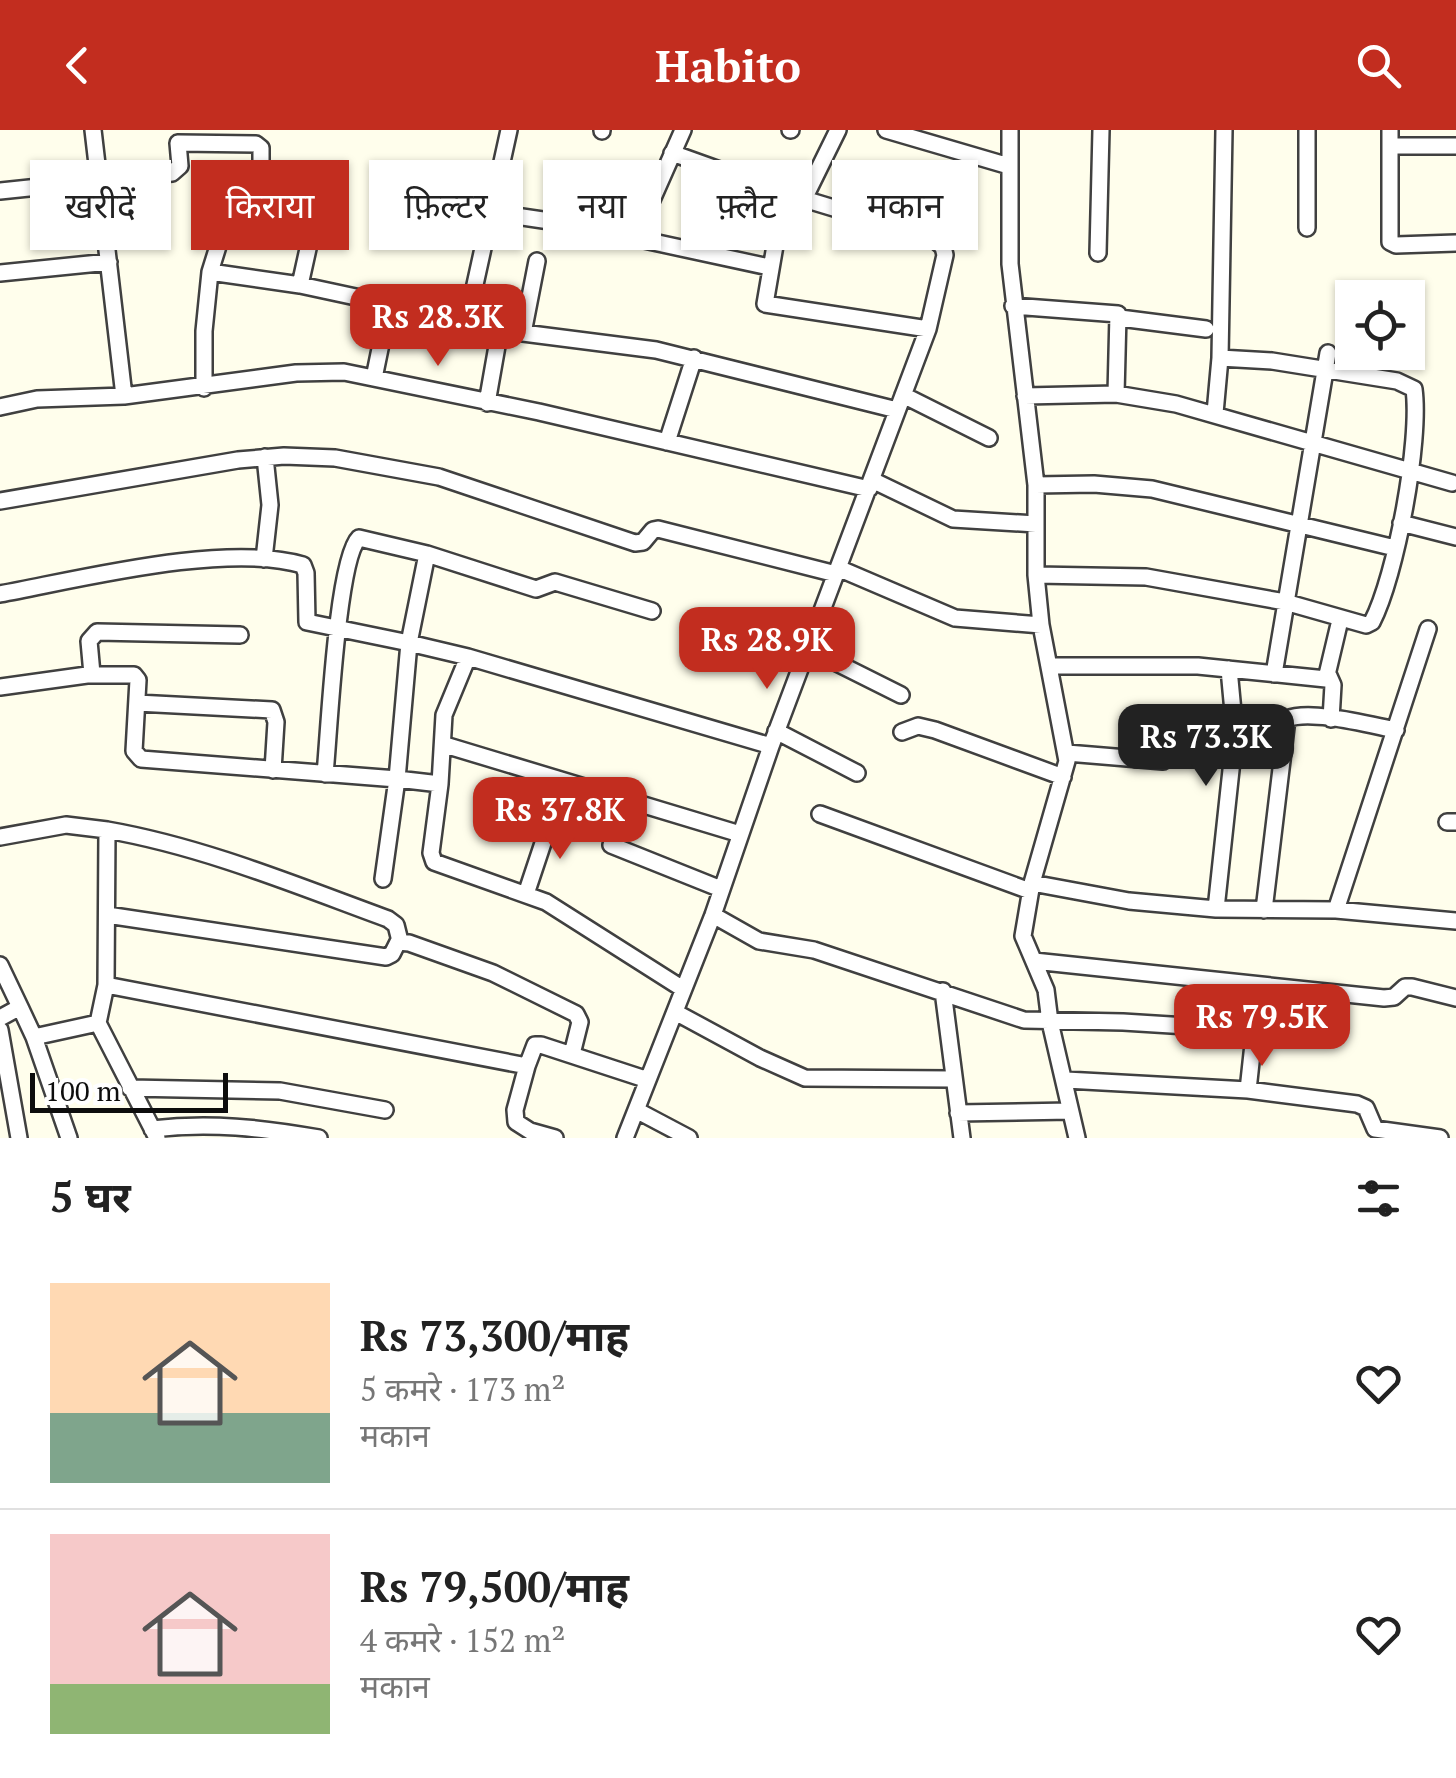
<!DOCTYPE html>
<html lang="hi">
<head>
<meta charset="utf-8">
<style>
	body { margin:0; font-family:"PT Serif","Noto Sans Devanagari",serif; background:#f2f2f2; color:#222; height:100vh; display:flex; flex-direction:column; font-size:38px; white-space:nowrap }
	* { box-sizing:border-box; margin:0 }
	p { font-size:32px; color:#767676 }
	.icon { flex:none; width:55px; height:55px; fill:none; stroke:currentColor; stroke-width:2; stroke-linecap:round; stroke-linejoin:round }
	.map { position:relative; height:1008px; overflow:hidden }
	.sheet { display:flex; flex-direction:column; background:#fff; flex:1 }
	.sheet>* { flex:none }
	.top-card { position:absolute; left:30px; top:30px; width:1398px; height:90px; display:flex; gap:20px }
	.buttons { position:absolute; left:1335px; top:150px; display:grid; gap:20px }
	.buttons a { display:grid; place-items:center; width:90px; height:90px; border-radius:0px; background:#fff; box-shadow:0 2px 8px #0004; font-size:50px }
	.scale { position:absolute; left:30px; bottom:25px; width:198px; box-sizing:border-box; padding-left:10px; border:5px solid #0d0d0d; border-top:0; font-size:28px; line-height:35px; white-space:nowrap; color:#0d0d0d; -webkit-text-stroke:8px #fff; paint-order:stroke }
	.price { position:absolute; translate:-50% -85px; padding:0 22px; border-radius:20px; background:#c22d1f; color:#fff; font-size:32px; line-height:65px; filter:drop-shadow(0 2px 5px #0008) }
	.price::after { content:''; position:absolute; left:50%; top:60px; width:30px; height:22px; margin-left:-15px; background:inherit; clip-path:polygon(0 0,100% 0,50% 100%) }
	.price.selected { background:#222; color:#fff }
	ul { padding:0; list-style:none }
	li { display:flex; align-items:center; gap:30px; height:250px; padding:0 50px }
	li+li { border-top:2px solid #e0e0e0 }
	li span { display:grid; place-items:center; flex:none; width:280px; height:200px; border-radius:0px; color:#555 }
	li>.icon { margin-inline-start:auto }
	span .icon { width:120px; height:120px; fill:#fffc; stroke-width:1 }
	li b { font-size:42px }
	h2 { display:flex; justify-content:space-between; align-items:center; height:120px; padding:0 50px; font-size:42px }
	.chip { padding:0 35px; border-radius:0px; background:#fff; box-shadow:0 2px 8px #0004; font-size:35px; line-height:90px }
	.chip.selected { background:#c22d1f; color:#fff }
	header { display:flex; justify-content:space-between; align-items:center; height:130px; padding:0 50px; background:#c22d1f; color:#fff; font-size:45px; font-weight:700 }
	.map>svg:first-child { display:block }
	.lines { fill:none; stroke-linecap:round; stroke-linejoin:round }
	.minor-casing { stroke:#404040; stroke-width:20 }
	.minor { stroke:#fff; stroke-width:15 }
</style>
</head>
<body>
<header><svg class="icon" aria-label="back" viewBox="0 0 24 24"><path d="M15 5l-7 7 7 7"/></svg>Habito<svg class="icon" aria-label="search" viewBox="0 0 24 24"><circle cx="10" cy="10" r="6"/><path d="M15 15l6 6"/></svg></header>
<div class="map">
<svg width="1456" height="1008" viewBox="0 0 1456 1008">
	<rect width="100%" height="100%" fill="#fffeec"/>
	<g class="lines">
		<defs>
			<path id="minor" d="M93 0 124 266
				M790 0H791
				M886 0 1009 36
				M1010 0V134L1036 355V445L1041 495 1067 631 1032 753 1023 806 1046 860 1050 892 1077 1008
				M1390 0V112L1396 115 1456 113
				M602 1V0
				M1390 16H1456
				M261 38 314 53 321 60 300 155
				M0 61 172 43 180 36 178 13 256 14 261 18V38L224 97 210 142
				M784 63 765 174 928 199
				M804 69 838 0
				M652 70 683 0
				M489 82 570 94 769 137
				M1307 98V0
				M1098 123 1101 0
				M0 143 109 132
				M1013 176 1118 184 1116 264
				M1120 188 1206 199
				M467 191 509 0
				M523 203 537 131
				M374 248 389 175
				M204 258V201L210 142 300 155 523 203 656 220 897 280
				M903 265 989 308
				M1025 266 1116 264 1176 274 1452 353
				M487 273 500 199
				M0 277 37 269 124 266 296 243 344 242 539 282 869 359
				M1215 283 1220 228 1224 0
				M667 312 694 228
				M872 350 953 389 1036 394
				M1036 355 1094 354 1152 359 1395 418
				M0 371 238 330 284 326 335 328 439 347 635 413 643 412 653 400 658 399 836 444
				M1401 393 1456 407
				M427 424 409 513 468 527 771 616
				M264 429 270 375 265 327
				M838 438 955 488 1041 495
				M1036 445 1146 447 1285 472 1366 495 1372 492C1396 446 1421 311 1414 259L1397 251 1272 231 1220 228
				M0 464C81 449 225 412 303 435L306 443 307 492 409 513 397 649 440 654 444 585 468 527
				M807 518 901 565
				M1050 536H1198L1326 549 1340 490
				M92 544 89 511 97 502 240 505
				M1274 544 1328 223
				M1329 546 1333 555 1331 589
				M0 557 87 545H134L138 550 134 621 141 629 397 649 383 749
				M137 573 272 580 276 592 273 640
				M776 601 857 643
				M902 602 918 596 935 600 1063 647
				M445 615 740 704
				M1067 623 1163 631
				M325 644C329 604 337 429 359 408L427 424 536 459 555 452 652 481
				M440 654 431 723 434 732 546 772 683 859
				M820 684 1030 761
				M1447 692H1456
				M107 700C204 717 295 755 388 789L396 795 400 811
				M0 707 66 695 107 700 106 855 98 893 157 1008
				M611 715 721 759
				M1032 753 1129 771 1216 779 1336 780 1456 791
				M526 764 552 686
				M1216 779 1235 603 1229 539
				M1264 780 1287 589C1310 579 1370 595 1396 600
				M1336 780 1428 499
				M107 785 386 827 392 824 398 812 409 813 493 843 576 884 580 892 572 924
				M713 785 759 811 814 820 1024 890 1123 892 1251 900 1254 905 1248 960
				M1034 831 1384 868 1394 867 1405 857H1412L1456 868
				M0 835 20 877 0 888
				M106 855 527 936 535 915H541L648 950
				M943 861 962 1008
				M20 877 34 907 98 893
				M675 882 760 928 805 948 952 949
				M0 900 19 1008
				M34 907 69 1008
				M527 936 515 980 516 992 530 1001 555 1008
				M1066 950 1248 960 1357 974 1366 978 1375 999 1440 1008
				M130 958 280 961 385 980
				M636 980 689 1008
				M958 983 1070 981
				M152 999C210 992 262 998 319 1008
				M625 1008 713 785 771 616 928 199 945 125 943 117 933 108 784 63 672 23"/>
		</defs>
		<use href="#minor" class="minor-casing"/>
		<use href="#minor" class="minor"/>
	</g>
</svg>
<div class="buttons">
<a><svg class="icon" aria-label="locate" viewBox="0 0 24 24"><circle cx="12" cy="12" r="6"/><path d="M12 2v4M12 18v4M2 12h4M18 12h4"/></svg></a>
</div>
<div class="scale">100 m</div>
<b class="price" style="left:438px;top:239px">Rs 28.3K</b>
<b class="price" style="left:767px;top:562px">Rs 28.9K</b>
<b class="price selected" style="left:1206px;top:659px">Rs 73.3K</b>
<b class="price" style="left:560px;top:732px">Rs 37.8K</b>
<b class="price" style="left:1262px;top:939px">Rs 79.5K</b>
<div class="top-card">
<a class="chip">खरीदें</a>
<a class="chip selected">किराया</a>
<a class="chip">फ़िल्टर</a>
<a class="chip">नया</a>
<a class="chip">फ़्लैट</a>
<a class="chip">मकान</a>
</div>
</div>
<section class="sheet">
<h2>5 घर<svg class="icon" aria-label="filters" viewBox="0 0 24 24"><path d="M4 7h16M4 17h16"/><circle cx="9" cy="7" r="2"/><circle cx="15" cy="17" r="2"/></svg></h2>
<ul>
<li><span style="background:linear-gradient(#ffd9b3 65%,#7fa58c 0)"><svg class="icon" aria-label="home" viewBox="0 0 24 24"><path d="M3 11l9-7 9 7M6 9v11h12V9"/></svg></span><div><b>Rs 73,300/माह</b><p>5 कमरे · 173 m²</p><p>मकान</p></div><svg class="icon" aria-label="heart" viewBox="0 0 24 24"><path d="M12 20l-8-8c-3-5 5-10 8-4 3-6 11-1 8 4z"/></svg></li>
<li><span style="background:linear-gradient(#f6c9c9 75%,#8fb573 0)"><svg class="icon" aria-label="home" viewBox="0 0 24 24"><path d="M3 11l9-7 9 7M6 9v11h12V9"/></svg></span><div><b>Rs 79,500/माह</b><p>4 कमरे · 152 m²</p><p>मकान</p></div><svg class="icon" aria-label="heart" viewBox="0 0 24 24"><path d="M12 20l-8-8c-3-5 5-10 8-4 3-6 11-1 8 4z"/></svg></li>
</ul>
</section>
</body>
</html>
